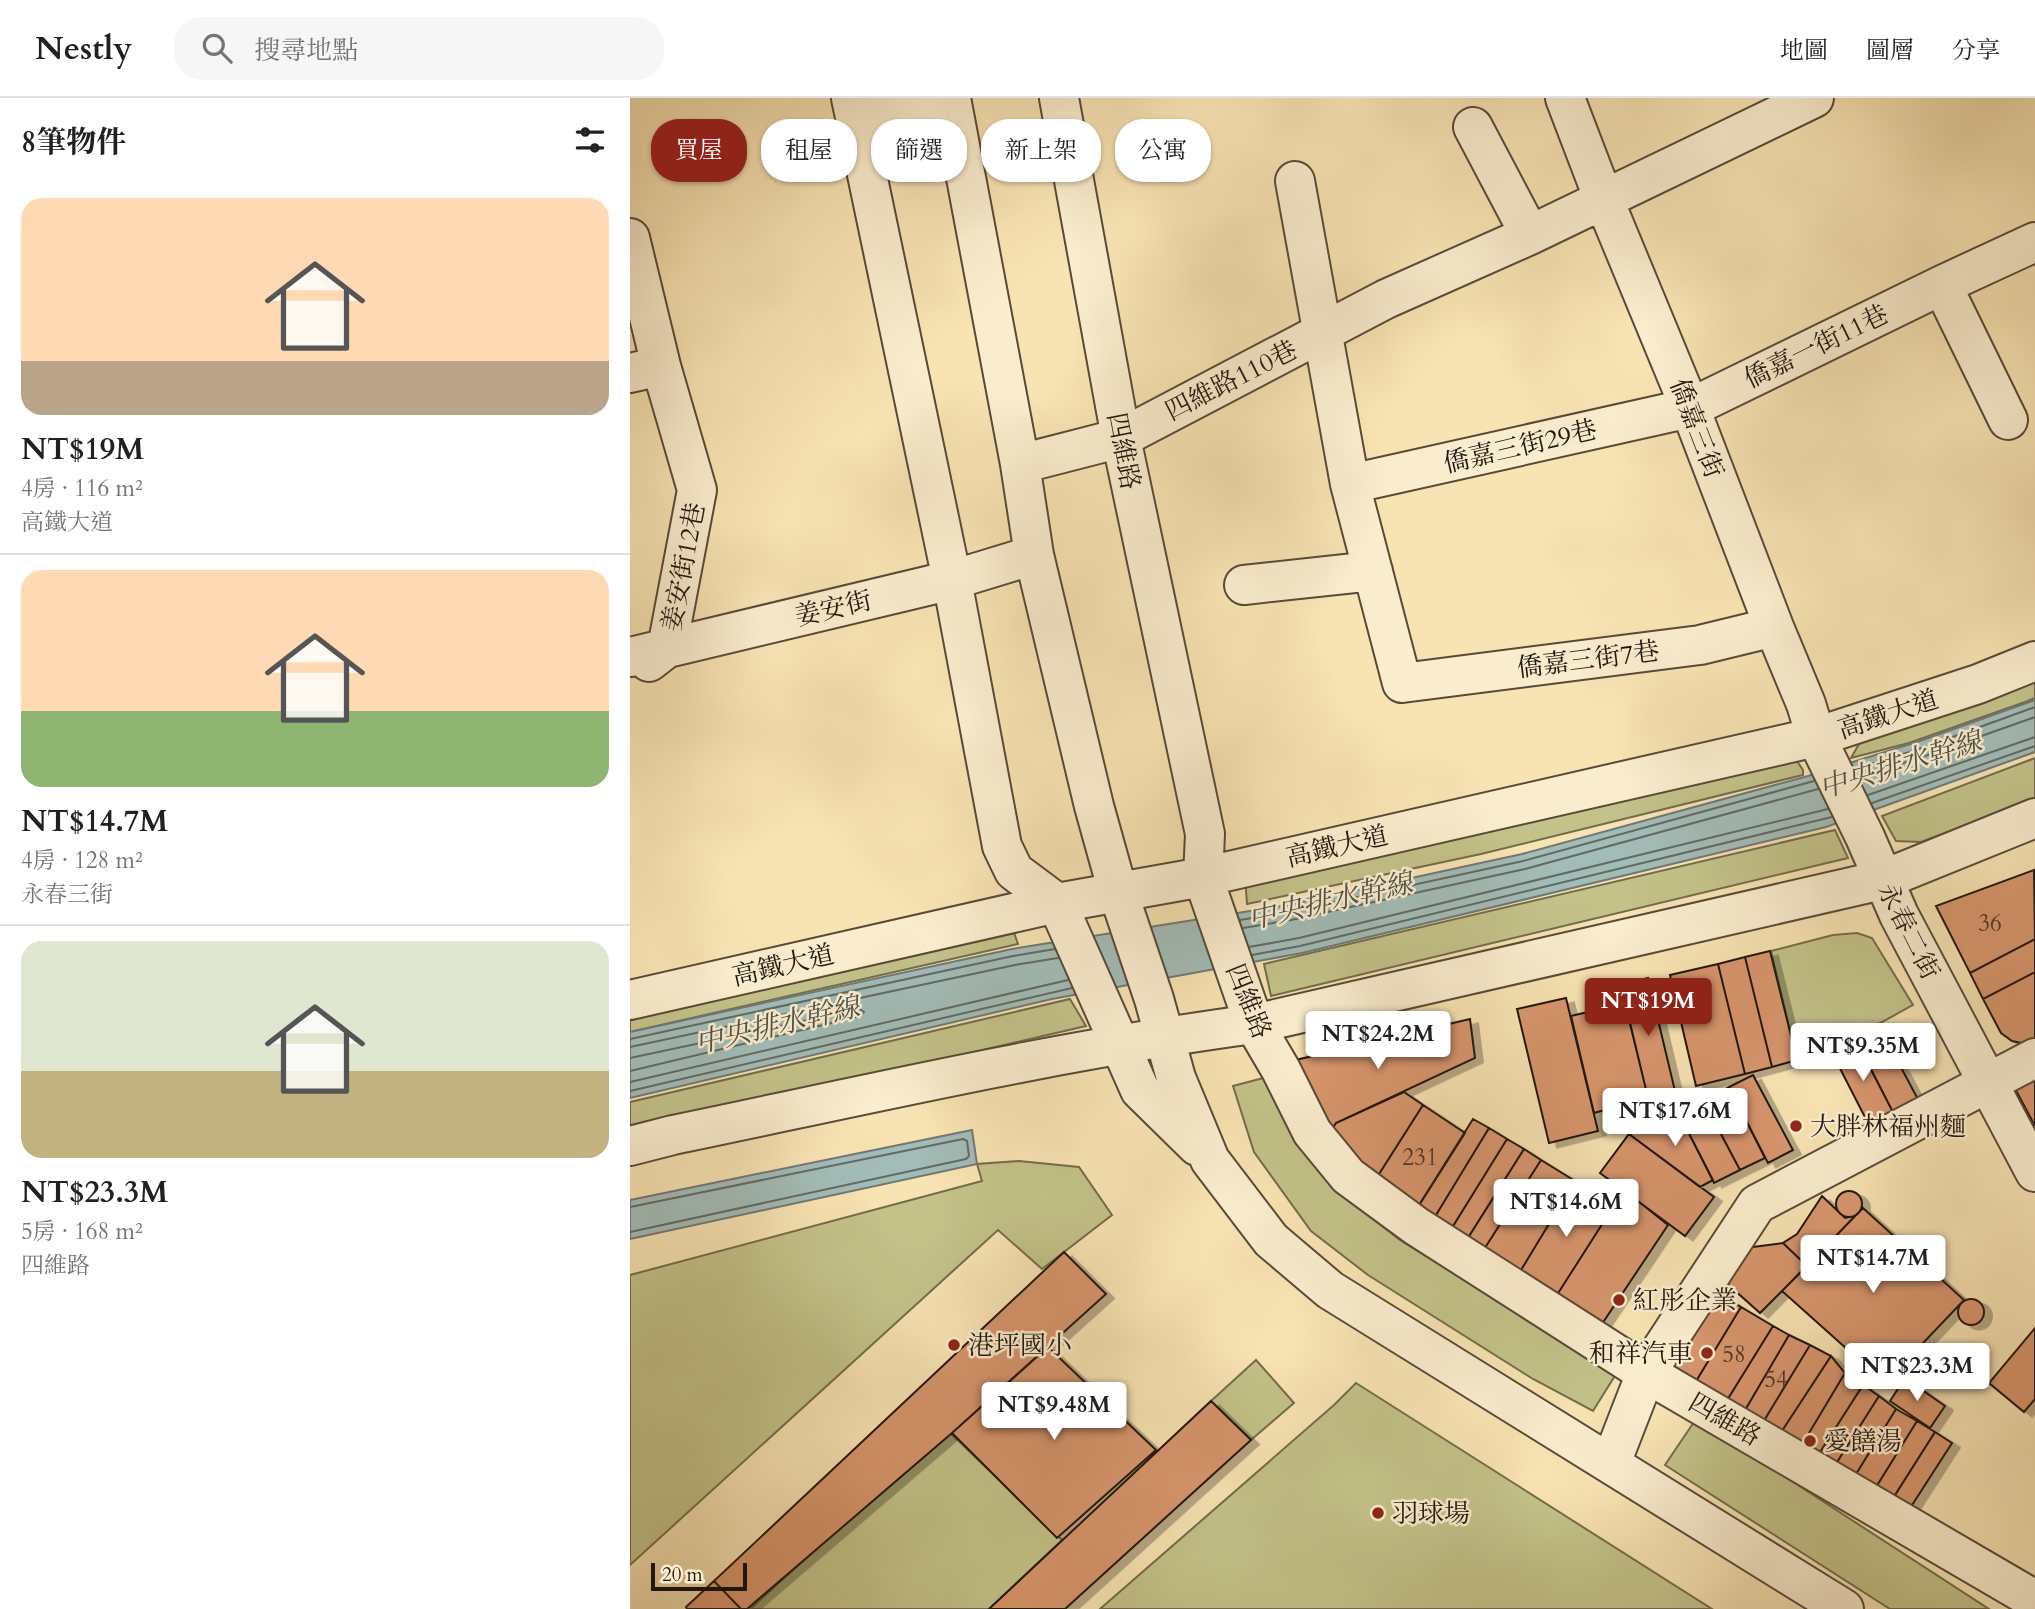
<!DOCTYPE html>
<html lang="zh-TW">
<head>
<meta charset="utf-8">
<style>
	body { margin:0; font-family:Cardo,"Noto Serif TC",serif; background:#f6f6f6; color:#202124; height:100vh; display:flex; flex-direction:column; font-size:26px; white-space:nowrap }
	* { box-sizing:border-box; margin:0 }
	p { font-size:23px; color:#757577 }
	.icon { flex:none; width:38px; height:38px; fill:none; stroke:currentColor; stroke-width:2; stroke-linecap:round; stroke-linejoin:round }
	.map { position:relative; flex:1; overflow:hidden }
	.sheet { display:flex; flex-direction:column; background:#fff; width:630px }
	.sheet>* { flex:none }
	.guide { position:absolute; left:21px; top:21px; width:665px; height:63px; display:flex; gap:14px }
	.scale { position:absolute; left:21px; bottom:18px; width:96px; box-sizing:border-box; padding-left:7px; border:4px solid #231710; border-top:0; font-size:19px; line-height:24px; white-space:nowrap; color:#231710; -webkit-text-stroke:5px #faedce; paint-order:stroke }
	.price { position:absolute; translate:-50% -60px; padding:0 16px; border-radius:7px; background:#fff; color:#222; font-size:23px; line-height:46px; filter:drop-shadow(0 2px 4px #0008) }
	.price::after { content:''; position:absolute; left:50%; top:42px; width:21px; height:16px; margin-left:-10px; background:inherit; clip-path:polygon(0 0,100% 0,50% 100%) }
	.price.current { background:#8f2418; color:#fff }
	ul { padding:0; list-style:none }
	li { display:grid; align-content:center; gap:14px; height:371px; padding:0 21px }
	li+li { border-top:2px solid #e0e0e0 }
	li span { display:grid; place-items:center; height:217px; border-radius:21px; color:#555 }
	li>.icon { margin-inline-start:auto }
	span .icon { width:126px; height:126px; fill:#fffc; stroke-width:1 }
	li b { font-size:30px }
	h2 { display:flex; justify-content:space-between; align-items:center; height:84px; padding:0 21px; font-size:30px }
	.tag { padding:0 24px; border-radius:28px; background:#fff; box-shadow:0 2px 5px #0004; font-size:24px; line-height:63px }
	.tag.current { background:#8f2418; color:#fff }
	header { display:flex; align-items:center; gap:42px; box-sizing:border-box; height:98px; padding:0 35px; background:#fff; border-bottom:2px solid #e0e0e0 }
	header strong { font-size:33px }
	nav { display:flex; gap:38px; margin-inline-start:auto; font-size:24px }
	.search { width:490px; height:63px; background:#f6f6f6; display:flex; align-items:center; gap:18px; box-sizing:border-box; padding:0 24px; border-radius:28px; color:#757577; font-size:26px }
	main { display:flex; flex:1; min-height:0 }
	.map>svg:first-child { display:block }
	.green { fill:#c3c289; stroke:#736c4c; stroke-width:2 }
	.water { fill:#a2bcb7; stroke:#6f7a74; stroke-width:2 }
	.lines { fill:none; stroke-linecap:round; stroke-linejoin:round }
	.shore { stroke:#626a64; stroke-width:2 }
	.building { fill:#d7956c; stroke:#231710; stroke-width:2; filter:url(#shadow) }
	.minor-casing { stroke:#584a39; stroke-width:42 }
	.minor { stroke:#faedce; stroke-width:38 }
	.poi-dot { fill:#8f2418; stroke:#faedce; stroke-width:2.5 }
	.labels { text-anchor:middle; stroke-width:5; stroke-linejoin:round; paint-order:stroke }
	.number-label { font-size:23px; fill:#503627 }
	.street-label { font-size:26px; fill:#231710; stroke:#faedce }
	.poi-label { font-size:26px; fill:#231710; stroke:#faedce; text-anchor:start }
	.water-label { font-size:28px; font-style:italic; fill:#4f514a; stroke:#faedce }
</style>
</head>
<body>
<header>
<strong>Nestly</strong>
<div class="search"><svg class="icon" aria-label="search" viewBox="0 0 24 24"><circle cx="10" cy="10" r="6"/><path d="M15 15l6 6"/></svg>搜尋地點</div>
<nav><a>地圖</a><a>圖層</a><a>分享</a></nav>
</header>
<main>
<section class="sheet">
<h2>8筆物件<svg class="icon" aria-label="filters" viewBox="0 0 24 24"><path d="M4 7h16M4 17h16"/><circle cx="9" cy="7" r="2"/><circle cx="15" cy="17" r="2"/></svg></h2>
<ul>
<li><span style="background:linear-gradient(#ffd9b3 75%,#b9a48a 0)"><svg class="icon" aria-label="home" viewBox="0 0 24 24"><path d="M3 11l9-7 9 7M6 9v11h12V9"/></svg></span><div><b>NT$19M</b><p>4房 · 116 m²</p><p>高鐵大道</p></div></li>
<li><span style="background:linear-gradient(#ffd9b3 65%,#8fb573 0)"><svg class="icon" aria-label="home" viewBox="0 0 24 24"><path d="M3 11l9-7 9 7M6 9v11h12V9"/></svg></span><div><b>NT$14.7M</b><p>4房 · 128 m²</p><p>永春三街</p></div></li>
<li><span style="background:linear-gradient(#dfe7d0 60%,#c2b280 0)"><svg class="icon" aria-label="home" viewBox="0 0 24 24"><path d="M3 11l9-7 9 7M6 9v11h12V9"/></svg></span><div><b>NT$23.3M</b><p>5房 · 168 m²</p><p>四維路</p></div></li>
</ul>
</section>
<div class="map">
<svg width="1405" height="1511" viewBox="0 0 1405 1511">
	<defs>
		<filter id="shadow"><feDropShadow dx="8" dy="4.5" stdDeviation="0" flood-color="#0004"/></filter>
	</defs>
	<rect width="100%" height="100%" fill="#f8e3b3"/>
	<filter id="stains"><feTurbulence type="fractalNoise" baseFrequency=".00286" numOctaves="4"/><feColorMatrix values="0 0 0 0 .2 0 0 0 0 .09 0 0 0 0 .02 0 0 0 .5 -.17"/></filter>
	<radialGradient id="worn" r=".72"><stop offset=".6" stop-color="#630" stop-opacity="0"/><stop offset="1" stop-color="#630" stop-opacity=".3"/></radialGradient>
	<path class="green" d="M1405 575V600L1398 603 1279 645 1221 660 1229 646 1245 636Z
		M1405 660V702L1291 744 1266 743 1252 718Z
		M1167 663 1173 672V677L851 756 617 806 615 779Z
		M1205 732 1218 760 641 898 634 866Z
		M383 832 388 846 0 934V918Z
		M1227 835 1242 840 1283 907 1225 939 1223 936 1167 962 1141 853 1203 837Z
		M440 901 456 928 0 1034V1004Z
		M641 978 715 1099 770 1142 986 1276 963 1313 903 1281 738 1177 681 1133 624 1054 603 988Z
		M389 1063 449 1069 482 1117 412 1171 368 1132 0 1467V1177L352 1083 347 1066Z
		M626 1262 664 1305 621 1342 581 1303Z
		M726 1285 1082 1511H470L704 1307Z
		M1066 1321 1359 1511H1260L1035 1367Z
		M317 1332 432 1442 359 1511H120Z"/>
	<path class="water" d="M1405 602V654L1196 729 672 855 422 901 0 1000V934L382 851 657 807 892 756 1178 678 1290 643Z
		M342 1032 347 1066 0 1141V1102Z"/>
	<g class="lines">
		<path class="shore" d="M1225 671 1292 650 1405 609
			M1229 679 1295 658 1405 619
			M1238 697 1405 639
			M1242 705 1405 648
			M610 822 659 814 893 763 1184 683
			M613 830 661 822 895 771 1188 691
			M619 849 669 840 1198 711
			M622 857 670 848 1202 719
			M0 941 383 858 425 851
			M0 949 385 867 428 860
			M0 960 230 911 234 914 231 918 0 973
			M0 984 438 882
			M0 993 442 890
			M0 1109 333 1041 337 1043 339 1058 336 1061 0 1134"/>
	</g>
	<path class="building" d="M1404 772 1405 841 1340 875 1306 808Z
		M1405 841V874L1353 901 1340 875Z
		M1140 853 1167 962 1142 969 1115 859Z
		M1115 859 1142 969 1115 976 1088 866Z
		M1088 866 1115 976 1066 988 1040 877Z
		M1405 874V941L1396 946 1382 943 1371 935 1353 901Z
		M1018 880 1045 993 1018 1000 991 887Z
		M936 900 968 1033 919 1045 887 911Z
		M995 905 1018 1000 964 1015 941 918Z
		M840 921 845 960 706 1025 696 1040 653 965Z
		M1248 926 1291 1007 1266 1020 1225 940Z
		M1223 937 1266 1020 1242 1033 1199 949Z
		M1405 972V1028L1382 985Z
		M1123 977 1163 1052 1138 1065 1099 989Z
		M1099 989 1135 1060 1110 1072 1074 1004Z
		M774 994 793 1007 744 1084 696 1040 706 1025Z
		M1074 1004 1110 1072 1084 1085 1049 1016Z
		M793 1007 835 1035 786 1112 744 1084Z
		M1049 1016 1083 1082 1070 1089 999 1036Z
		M843 1021 859 1030 803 1122 786 1112Z
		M859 1030 877 1041 820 1133 803 1122Z
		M999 1036 1084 1099 1055 1138 970 1075Z
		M877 1041 894 1051 836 1143 820 1133Z
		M894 1051 911 1062 853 1153 836 1143Z
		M911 1062 945 1083 888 1177 853 1153Z
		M945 1083 985 1106 925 1200 888 1177Z
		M994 1092 1038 1127 970 1229 925 1200Z
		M1206 1106a13 13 0 1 1 26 0a13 13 0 1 1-26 0Z
		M1192 1098 1215 1120 1225 1118 1177 1168 1153 1145 1167 1136Z
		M1233 1110 1334 1202 1255 1285 1152 1193Z
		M1153 1145 1177 1168 1130 1215 1092 1181 1115 1150Z
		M434 1154 476 1196 322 1335 117 1511H111L84 1483Z
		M1082 1191 1111 1209 1065 1285 1035 1267Z
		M1328 1214a13 13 0 1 1 26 0a13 13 0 1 1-26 0Z
		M1111 1209 1143 1228 1096 1304 1065 1285Z
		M1143 1228 1159 1237 1114 1314 1096 1304Z
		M1405 1230V1301L1394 1314 1359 1285Z
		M1159 1237 1180 1247 1132 1326 1114 1314Z
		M1180 1247 1201 1258 1150 1336 1132 1326Z
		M418 1249 526 1352 427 1440 322 1335Z
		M1201 1258 1215 1275 1170 1350 1150 1336Z
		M1215 1275 1233 1287 1187 1359 1170 1350Z
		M1275 1280 1315 1308 1300 1330 1260 1303Z
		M1233 1287 1249 1298 1204 1369 1187 1359Z
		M1249 1298 1266 1311 1223 1381 1204 1369Z
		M581 1303 621 1342 435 1511H359Z
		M1266 1311 1287 1323 1243 1394 1223 1381Z
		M1287 1323 1305 1334 1260 1405 1243 1394Z
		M1305 1334 1322 1345 1277 1415 1260 1405Z
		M84 1483 111 1511H57L56 1509Z"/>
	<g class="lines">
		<defs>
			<path id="minor" d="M221 0 322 482 372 748 384 773 427 805 510 992 567 1048
				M321 0 390 366 404 457 464 708 488 794 524 901 546 980 580 1062 641 1142 700 1192 1214 1511
				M429 0 491 340 575 736 573 779 624 926 651 972 682 1034 718 1078 786 1128 1016 1275 1405 1502
				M935 0 974 102 1060 310 1144 529 1176 606 1186 639 1235 739 1269 817 1405 1074
				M227 22 315 0
				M843 29 900 137
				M665 83 720 386 772 585 1070 547 1144 529
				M0 140 31 268 0 275
				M1312 187 1378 322
				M390 366 491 340 756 201 900 137 1184 0
				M720 386 1060 310 1312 187 1405 144
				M614 487 743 473
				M0 559 322 482 404 457
				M19 564 37 550 67 392 31 268
				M0 902 427 805 573 779 1186 639 1348 586 1405 563
				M0 1048 43 1037C236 997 429 952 624 926L1252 782 1405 720
				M981 1365 1016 1275 1127 1106 1405 960"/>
		</defs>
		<use href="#minor" class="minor-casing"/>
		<use href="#minor" class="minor"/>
	</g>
	<g class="poi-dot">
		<circle cx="1166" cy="1028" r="7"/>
		<circle cx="989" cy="1202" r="7"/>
		<circle cx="324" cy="1247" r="7"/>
		<circle cx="1077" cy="1255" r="7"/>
		<circle cx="1180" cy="1343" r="7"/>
		<circle cx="748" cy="1415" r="7"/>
	</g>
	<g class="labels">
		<g class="number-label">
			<text x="1360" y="833">36</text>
			<text x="790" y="1067">231</text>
			<text x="1104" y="1264">58</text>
			<text x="1146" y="1289">54</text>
		</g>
		<g class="street-label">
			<text transform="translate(1186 248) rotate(-26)" y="9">僑嘉一街11巷</text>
			<text transform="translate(601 282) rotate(-27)" y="9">四維路110巷</text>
			<text transform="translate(1067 330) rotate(69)" y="9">僑嘉三街</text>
			<text transform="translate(890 348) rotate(-13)" y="9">僑嘉三街29巷</text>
			<text transform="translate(494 353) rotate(79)" y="9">四維路</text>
			<text transform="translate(53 469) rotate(-79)" y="9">姜安街12巷</text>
			<text transform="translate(203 510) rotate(-13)" y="9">姜安街</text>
			<text transform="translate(958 561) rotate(-7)" y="9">僑嘉三街7巷</text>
			<text transform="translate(1258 616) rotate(-18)" y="9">高鐵大道</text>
			<text transform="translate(707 748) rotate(-13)" y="9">高鐵大道</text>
			<text transform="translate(1279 833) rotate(63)" y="9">永春二街</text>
			<text transform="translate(153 867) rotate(-13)" y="9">高鐵大道</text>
			<text transform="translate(619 903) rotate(68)" y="9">四維路</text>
			<text transform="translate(1095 1321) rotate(30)" y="9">四維路</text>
		</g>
		<g class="poi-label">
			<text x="1180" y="1037">大胖林福州麵</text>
			<text x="1003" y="1211">紅彤企業</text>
			<text x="338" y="1256">港坪國小</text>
			<text x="1063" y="1264" text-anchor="end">和祥汽車</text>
			<text x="1194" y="1352">愛饍湯</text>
			<text x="762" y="1424">羽球場</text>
		</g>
		<g class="water-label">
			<text transform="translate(1270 666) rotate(-17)" y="10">中央排水幹線</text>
			<text transform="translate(700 802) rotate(-13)" y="10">中央排水幹線</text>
			<text transform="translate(147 926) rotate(-13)" y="10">中央排水幹線</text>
		</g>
	</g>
	<rect width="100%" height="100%" filter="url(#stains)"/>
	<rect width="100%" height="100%" fill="url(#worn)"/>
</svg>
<div class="scale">20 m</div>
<b class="price current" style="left:1018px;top:940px">NT$19M</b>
<b class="price" style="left:748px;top:973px">NT$24.2M</b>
<b class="price" style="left:1233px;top:985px">NT$9.35M</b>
<b class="price" style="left:1045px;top:1050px">NT$17.6M</b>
<b class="price" style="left:936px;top:1141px">NT$14.6M</b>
<b class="price" style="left:1243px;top:1197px">NT$14.7M</b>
<b class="price" style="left:1287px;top:1305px">NT$23.3M</b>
<b class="price" style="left:424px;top:1344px">NT$9.48M</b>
<div class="guide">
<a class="tag current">買屋</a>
<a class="tag">租屋</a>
<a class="tag">篩選</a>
<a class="tag">新上架</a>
<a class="tag">公寓</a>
</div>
</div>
</main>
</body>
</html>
